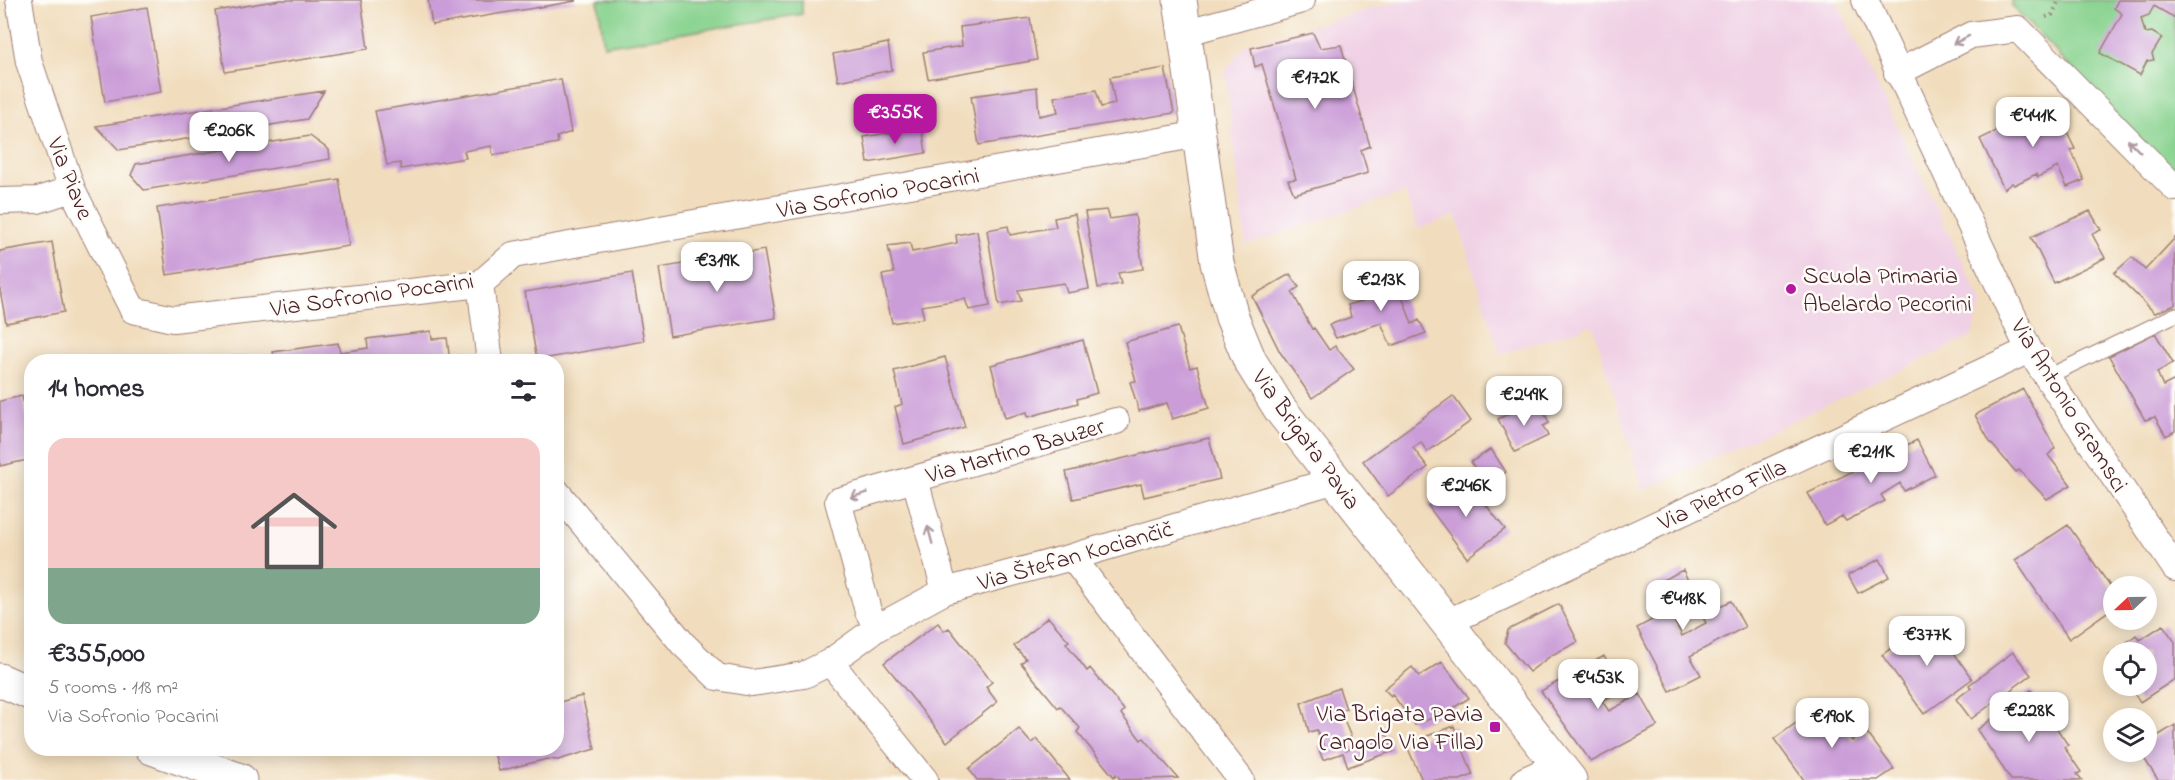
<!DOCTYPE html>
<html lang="en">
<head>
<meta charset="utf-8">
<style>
	body { margin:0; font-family:"Indie Flower",sans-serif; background:#f2f2f3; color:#2b2b33; height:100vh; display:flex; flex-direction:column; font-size:22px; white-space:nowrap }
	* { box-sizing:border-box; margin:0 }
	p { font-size:20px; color:#7c7c81 }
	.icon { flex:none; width:33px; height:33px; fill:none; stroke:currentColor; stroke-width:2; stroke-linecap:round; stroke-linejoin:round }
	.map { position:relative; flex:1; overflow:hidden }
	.side { position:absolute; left:24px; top:354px; width:540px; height:402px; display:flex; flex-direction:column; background:#fff; border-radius:24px; box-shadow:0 3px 15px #0003 }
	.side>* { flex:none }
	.needle { width:39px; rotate:248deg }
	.buttons { position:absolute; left:2103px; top:576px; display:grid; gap:12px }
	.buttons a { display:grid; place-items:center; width:54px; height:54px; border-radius:50%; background:#fff; box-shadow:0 3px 15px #0003; font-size:30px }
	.price { position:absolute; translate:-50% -51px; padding:0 14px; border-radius:12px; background:#fff; color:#222; font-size:20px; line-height:39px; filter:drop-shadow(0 2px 3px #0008) }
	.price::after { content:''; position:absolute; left:50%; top:36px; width:18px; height:14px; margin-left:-9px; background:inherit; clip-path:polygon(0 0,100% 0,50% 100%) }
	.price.active { background:#b5179e; color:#fff }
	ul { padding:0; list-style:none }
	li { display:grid; align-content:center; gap:12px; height:318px; padding:0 24px }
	li span { display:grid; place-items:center; height:186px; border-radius:18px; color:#555 }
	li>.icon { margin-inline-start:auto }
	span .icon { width:108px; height:108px; fill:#fffc; stroke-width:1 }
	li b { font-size:26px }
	h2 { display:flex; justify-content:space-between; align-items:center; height:72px; padding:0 24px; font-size:26px }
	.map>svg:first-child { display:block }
	.built { fill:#f0d0e5 }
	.pitch { fill:#89d390; stroke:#6a795e; stroke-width:1.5 }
	.building { fill:#cb9dd8 }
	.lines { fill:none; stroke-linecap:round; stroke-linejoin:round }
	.lane-casing { stroke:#9e7e74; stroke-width:16 }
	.street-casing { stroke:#9e7e74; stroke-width:28 }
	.secondary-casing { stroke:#9e7e74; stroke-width:35 }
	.path { stroke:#9e7e74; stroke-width:4; stroke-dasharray:1.5 4.5; stroke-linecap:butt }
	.lane { stroke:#fff; stroke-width:14 }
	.street { stroke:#fff; stroke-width:26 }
	.secondary { stroke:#fff; stroke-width:33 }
	.oneway { stroke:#ae9aa0 }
	.poi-dot { fill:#b5179e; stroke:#fdfcf7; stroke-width:2 }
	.labels { text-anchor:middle; stroke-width:5; stroke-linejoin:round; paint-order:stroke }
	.street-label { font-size:24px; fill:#4a1f2b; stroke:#fdfcf7 }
	.poi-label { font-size:24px; fill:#4a1f2b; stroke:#fdfcf7; text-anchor:start }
</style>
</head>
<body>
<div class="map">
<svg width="2175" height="780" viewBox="0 0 2175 780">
	<rect width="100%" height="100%" fill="#fdfcf7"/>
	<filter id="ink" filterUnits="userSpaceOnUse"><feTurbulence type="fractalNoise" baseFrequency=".0167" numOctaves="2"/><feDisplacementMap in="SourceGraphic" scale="12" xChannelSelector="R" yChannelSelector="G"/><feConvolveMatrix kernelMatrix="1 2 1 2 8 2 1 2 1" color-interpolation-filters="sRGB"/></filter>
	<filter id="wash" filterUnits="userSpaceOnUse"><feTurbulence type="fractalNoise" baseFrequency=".008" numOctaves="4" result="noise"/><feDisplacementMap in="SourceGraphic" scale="24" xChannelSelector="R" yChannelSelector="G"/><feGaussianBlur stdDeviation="1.35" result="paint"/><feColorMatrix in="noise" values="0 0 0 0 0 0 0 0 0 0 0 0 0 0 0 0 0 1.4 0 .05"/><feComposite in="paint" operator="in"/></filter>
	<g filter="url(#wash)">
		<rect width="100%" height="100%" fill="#f1ddbd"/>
		<path class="built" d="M1402 0H1836L1982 303 1971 337 1643 491 1593 325 1500 354 1456 215 1418 229 1405 192 1246 245 1225 71 1246 45Z"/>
		<path class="pitch" d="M598 0H802V14L604 46Z
			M2011 0H2175V176L2012 6Z"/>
		<g id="blocks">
			<path class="building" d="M280 0H361L368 49 225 72 215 11Z
				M428 0H576V1L432 25Z
				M2118 0H2175V18L2154 6 2149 15 2141 18 2145 33 2152 32 2162 38 2152 54 2154 60 2147 61 2140 75 2100 53 2122 14 2114 8Z
				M147 7 161 92 105 102 91 17Z
				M1030 18 1037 60 928 79 923 52 962 46 960 27Z
				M1313 33 1320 48 1341 45 1370 146 1361 150 1368 173 1294 194 1288 180 1296 179 1262 64 1255 67 1251 48Z
				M888 43 892 70 838 81 833 54Z
				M1165 68 1174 113 979 145 971 96 1037 87 1039 116 1058 112 1054 97 1096 90 1101 107 1115 104 1110 77Z
				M561 79 571 132 557 137 558 143 493 155 491 146 464 151 466 158 401 169 400 163 387 165 375 111Z
				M324 91 307 119 119 150 96 126Z
				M2051 100 2075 149 2071 150 2084 180 2067 187 2058 167 2038 177 2036 174 2014 185 2012 183 2004 189 1980 139 2027 116 2025 111Z
				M922 127 926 153 868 163 864 137Z
				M310 136 329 150 330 159 144 190 131 175 136 164Z
				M339 179 349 246 167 275 157 208Z
				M1107 210 1110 219 1135 215 1143 269 1118 273 1121 284 1098 288 1085 212Z
				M2090 211 2101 230 2092 234 2105 258 2054 283 2031 237Z
				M1075 214 1089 289 1067 293 1064 283 1018 290 1021 301 999 305 987 230 1008 226 1010 235 1056 227 1054 218Z
				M977 231 990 306 969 310 965 299 921 306 924 318 892 323 882 275 894 273 888 246 910 243 912 252 957 243 956 235Z
				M2175 238V305L2155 313 2114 273 2132 257 2145 270Z
				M52 242 64 312 6 323 0 290V251Z
				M764 250 776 318 670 336 659 268Z
				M1392 269 1412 324 1419 320 1426 333 1391 346 1381 323 1336 338 1329 325 1351 317 1348 305 1373 298 1365 276Z
				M632 273 644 341 537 360 525 292Z
				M1290 274 1299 287 1292 292 1312 329 1314 328 1329 350 1335 346 1354 369 1312 398 1280 352 1252 296Z
				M1178 327 1190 368 1197 366 1209 408 1172 419 1167 403 1139 411 1130 382 1136 381 1125 342Z
				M431 331 432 339 447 338 450 362H275L273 352 338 343 340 352 368 348 367 339Z
				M2155 333 2173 363 2157 372 2163 386 2175 380V431L2166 436 2155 417 2145 420 2109 356Z
				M1083 340 1097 393 1077 399 1078 403 1028 417 1027 412 1005 418 991 365Z
				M244 356 245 362H216V360Z
				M945 357 965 427 904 444 895 407 902 404 894 371Z
				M2023 389 2055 448 2048 455 2071 485 2047 499 2019 470 2016 472 1990 442 1975 415Z
				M22 396 32 437V459L0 466V401Z
				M1453 396 1471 421 1427 452 1421 442 1413 448 1428 467 1388 496 1363 461Z
				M1528 404 1532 413 1542 408 1549 423 1543 426 1548 436 1515 452 1498 419Z
				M1209 438 1220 479 1144 497 1141 484 1073 499 1066 472Z
				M1917 440 1935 475 1904 491 1900 483 1881 495 1885 501 1846 521 1842 516 1825 525 1808 493Z
				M1491 449 1506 472 1486 486 1471 462Z
				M1465 478 1505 529 1467 558 1428 506Z
				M2068 525 2114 592V607L2069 639 2015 560Z
				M1880 559 1889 577 1858 593 1848 575Z
				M1683 570 1697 599 1670 612 1682 636 1706 623 1701 614 1731 601 1745 627 1690 656 1701 675 1670 691 1637 628 1661 615 1647 588Z
				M1559 604 1578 642 1552 655 1529 672 1505 643 1508 630Z
				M1048 617 1069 641 1066 643 1087 671 1090 668 1124 710 1121 714 1141 740 1144 738 1178 778 1121 780 1116 774 1114 777 1077 732 1080 728 1060 706 1058 708 1021 663 1026 659 1014 646Z
				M1931 619 1972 679 1924 714 1882 655Z
				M938 623 944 631 949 628 992 682 986 687 997 702 947 742 884 663Z
				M2163 625 2175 642V679L2140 702 2129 686H2146V652H2114V663L2109 656 2136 635 2140 640Z
				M2013 652 2031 675 1971 719 1956 699 1971 688 1969 685Z
				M1604 656 1622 690 1602 701 1609 711 1640 694 1658 726 1591 762 1541 691Z
				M1442 662 1469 698 1447 712 1415 725 1392 694 1391 696 1384 689 1412 667 1419 676Z
				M1339 688 1346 709 1340 711 1351 737 1342 741 1346 750 1387 734 1394 751 1348 767 1343 753 1323 760 1318 747H1324L1317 730 1309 732 1301 703Z
				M2031 690 2068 745 2064 747 2081 772 2077 774 2082 780H2011L1977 730Z
				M582 696 595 749 558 760 547 759 499 771 493 748H556V703Z
				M1829 699 1852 728 1846 732 1852 741 1865 730 1894 769 1878 780H1804L1774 739Z
				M2175 725V780H2158L2140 752H2146V743Z
				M1454 726 1473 775 1460 780H1422L1406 744Z
				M1019 729 1031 743 1037 739 1070 780H977L969 769Z"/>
		</g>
	</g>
	<g filter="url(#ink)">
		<use href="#blocks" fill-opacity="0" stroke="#9e7e74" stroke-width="1.5"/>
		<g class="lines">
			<defs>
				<path id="lane" d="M2049 376 2175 315"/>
				<path id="street" d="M19 0 29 62 72 189 133 310 173 319 480 284 513 255 1200 134
					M1865 0 2029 350 2175 568
					M1184 33 1302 0
					M1897 73 1971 35 2018 29 2175 188
					M0 201 38 200 72 189
					M480 284 490 362
					M915 479 945 591
					M556 491 683 644 717 677 752 683 804 675 830 662 877 628 945 591 1072 557 1336 480
					M1072 557 1241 780
					M1448 622 2029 350
					M877 628 868 611 838 501 1116 421
					M830 662 925 780
					M1525 780 1558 765"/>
				<path id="secondary" d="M1180 0 1217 263 1232 317 1250 361 1280 409 1570 780
					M0 680 32 694
					M152 748 240 780"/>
			</defs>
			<use href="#lane" class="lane-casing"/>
			<use href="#street" class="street-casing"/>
			<use href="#secondary" class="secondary-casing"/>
			<path class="path" d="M2046 17 2052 15 2059 0
				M109 748 122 754"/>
			<use href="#lane" class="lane"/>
			<use href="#street" class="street"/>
			<use href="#secondary" class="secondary"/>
		</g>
		<defs><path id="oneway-shaft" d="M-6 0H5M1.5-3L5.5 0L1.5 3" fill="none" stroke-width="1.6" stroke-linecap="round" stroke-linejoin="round" transform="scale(1.5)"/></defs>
		<g class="oneway">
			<use href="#oneway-shaft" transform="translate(1961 40) rotate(153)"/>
			<use href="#oneway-shaft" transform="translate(2134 146) rotate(-135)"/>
			<use href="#oneway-shaft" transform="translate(859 495) rotate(164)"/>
			<use href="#oneway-shaft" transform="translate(930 535) rotate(-105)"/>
		</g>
	</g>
	<g class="poi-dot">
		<circle cx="1791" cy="289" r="6"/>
		<rect x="1489" y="721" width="12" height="12" rx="3"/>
	</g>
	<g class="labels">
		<g class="street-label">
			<text transform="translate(71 178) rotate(68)" y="8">Via Piave</text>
			<text transform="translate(878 192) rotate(-10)" y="8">Via Sofronio Pocarini</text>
			<text transform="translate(372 294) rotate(-8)" y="8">Via Sofronio Pocarini</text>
			<text transform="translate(2070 405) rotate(58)" y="8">Via Antonio Gramsci</text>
			<text transform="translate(1307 439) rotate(54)" y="8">Via Brigata Pavia</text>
			<text transform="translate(1015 450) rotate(-16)" y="8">Via Martino Bauzer</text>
			<text transform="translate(1722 494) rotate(-25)" y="8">Via Pietro Filla</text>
			<text transform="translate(1075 555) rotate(-16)" y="8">Via Štefan Kociančič</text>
		</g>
		<g class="poi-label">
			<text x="1803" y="283">Scuola Primaria<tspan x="1803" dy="28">Abelardo Pecorini</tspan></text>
			<text x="1483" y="721" text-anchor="end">Via Brigata Pavia<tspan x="1483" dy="28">(angolo Via Filla)</tspan></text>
		</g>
	</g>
</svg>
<div class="buttons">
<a><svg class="needle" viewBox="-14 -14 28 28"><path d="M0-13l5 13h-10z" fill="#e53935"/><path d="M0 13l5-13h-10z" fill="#7c7c81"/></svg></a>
<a><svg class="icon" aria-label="locate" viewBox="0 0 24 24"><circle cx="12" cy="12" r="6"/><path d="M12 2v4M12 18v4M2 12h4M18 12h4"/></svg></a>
<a><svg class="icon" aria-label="layers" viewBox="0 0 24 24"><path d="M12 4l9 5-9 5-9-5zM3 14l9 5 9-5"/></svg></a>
</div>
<b class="price" style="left:1315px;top:110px">€172K</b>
<b class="price active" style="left:895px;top:145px">€355K</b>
<b class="price" style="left:2033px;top:148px">€441K</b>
<b class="price" style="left:229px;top:163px">€206K</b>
<b class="price" style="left:717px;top:293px">€319K</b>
<b class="price" style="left:1381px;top:312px">€213K</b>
<b class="price" style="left:1524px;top:427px">€249K</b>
<b class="price" style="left:1871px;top:484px">€211K</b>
<b class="price" style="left:1466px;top:518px">€246K</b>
<b class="price" style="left:1683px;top:631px">€418K</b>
<b class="price" style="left:1927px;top:667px">€377K</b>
<b class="price" style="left:1598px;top:710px">€453K</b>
<b class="price" style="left:2029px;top:743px">€228K</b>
<b class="price" style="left:1832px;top:749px">€190K</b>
<section class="side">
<h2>14 homes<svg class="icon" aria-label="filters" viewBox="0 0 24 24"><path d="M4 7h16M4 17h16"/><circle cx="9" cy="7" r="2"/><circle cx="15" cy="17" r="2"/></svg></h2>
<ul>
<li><span style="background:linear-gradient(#f6c9c9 70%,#7fa58c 0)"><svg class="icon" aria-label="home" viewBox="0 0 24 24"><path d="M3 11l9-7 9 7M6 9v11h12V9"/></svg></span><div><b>€355,000</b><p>5 rooms · 118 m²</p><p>Via Sofronio Pocarini</p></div></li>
</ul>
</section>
</div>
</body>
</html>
